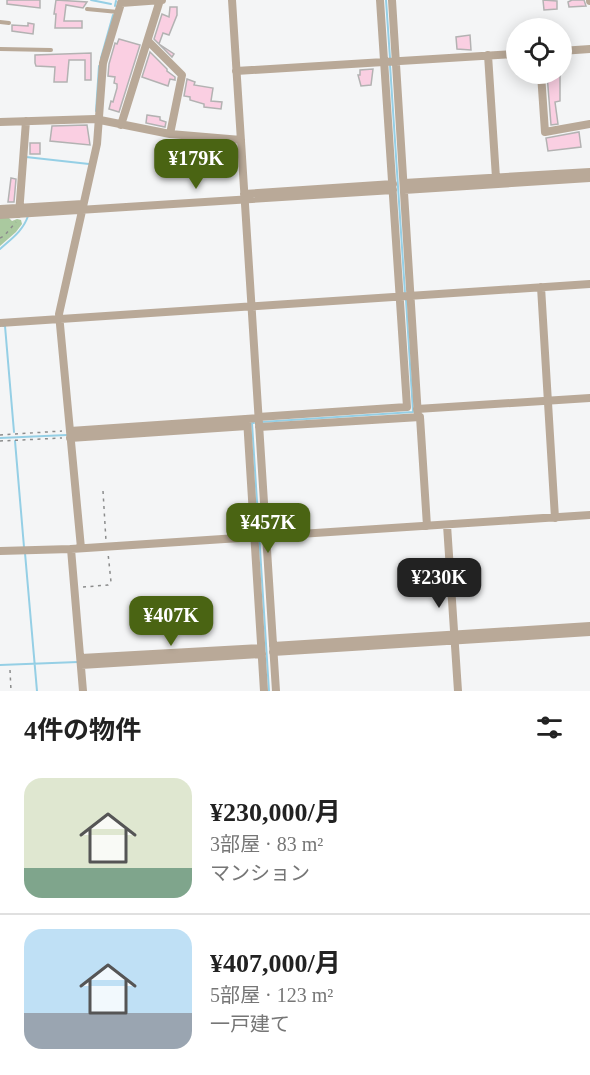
<!DOCTYPE html>
<html lang="ja">
<head>
<meta charset="utf-8">
<style>
	body { margin:0; font-family:"Times New Roman","Noto Sans JP",serif; background:#f2f2f2; color:#222; height:100vh; display:flex; flex-direction:column; font-size:22px; white-space:nowrap }
	* { box-sizing:border-box; margin:0 }
	p { font-size:20px; color:#767676 }
	.icon { flex:none; width:33px; height:33px; fill:none; stroke:currentColor; stroke-width:2; stroke-linecap:round; stroke-linejoin:round }
	.map { position:relative; height:691px; overflow:hidden }
	.panel { display:flex; flex-direction:column; background:#fff; flex:1 }
	.panel>* { flex:none }
	.fabs { position:absolute; left:506px; top:18px; display:grid; gap:12px }
	.fabs a { display:grid; place-items:center; width:66px; height:66px; border-radius:50%; background:#fff; box-shadow:0 3px 15px #0003; font-size:30px }
	.price { position:absolute; translate:-50% -51px; padding:0 14px; border-radius:12px; background:#4a6413; color:#fff; font-size:20px; line-height:39px; filter:drop-shadow(0 2px 3px #0008) }
	.price::after { content:''; position:absolute; left:50%; top:36px; width:18px; height:14px; margin-left:-9px; background:inherit; clip-path:polygon(0 0,100% 0,50% 100%) }
	.price.active { background:#222; color:#fff }
	ul { padding:0; list-style:none }
	li { display:flex; align-items:center; gap:18px; height:150px; padding:0 24px }
	li+li { border-top:2px solid #e0e0e0 }
	li span { display:grid; place-items:center; flex:none; width:168px; height:120px; border-radius:18px; color:#555 }
	li>.icon { margin-inline-start:auto }
	span .icon { width:72px; height:72px; fill:#fffc; stroke-width:1 }
	li b { font-size:26px }
	h2 { display:flex; justify-content:space-between; align-items:center; height:72px; padding:0 24px; font-size:26px }
	.map>svg:first-child { display:block }
	.forest { fill:#aac99f }
	.lines { fill:none; stroke-linecap:round; stroke-linejoin:round }
	.stream { stroke:#95cfe5; stroke-width:2 }
	.building { fill:#facfe2; stroke:#b3b2b2; stroke-width:1.5 }
	.path { stroke:#8b8c8c; stroke-width:1.5; stroke-dasharray:3 4.5; stroke-linecap:butt }
	.lane { stroke:#b9a998; stroke-width:4 }
	.street { stroke:#b9a998; stroke-width:8 }
</style>
</head>
<body>
<div class="map">
<svg width="590" height="691" viewBox="0 0 590 691">
	<rect width="100%" height="100%" fill="#f4f5f6"/>
	<path class="forest" d="M0 218H9L12 221 17 219 21 220 22 224 16 232 0 246Z"/>
	<g class="lines">
		<path class="stream" d="M91 0 111 4
			M386 0 390 58
			M115 6 116 1
			M101 58 113 15
			M390 65 405 293
			M96 111 99 66
			M26 157 89 164
			M0 249C11 239 23 231 28 216
			M3 326H5L14 432
			M261 422 413 412 406 300
			M254 423H252L269 691
			M0 438 67 435
			M15 441 24 547
			M25 553 37 691
			M0 665 78 662"/>
	</g>
	<path class="building" d="M7 0H40V8L7 4Z
		M56 0 87 2 83 8 66 5 64 21H82V28H55L56 14H54Z
		M543 0 557 1V9L544 10Z
		M572 0H584L586 6 569 7 568 2Z
		M170 7H177V15L169 35 163 33 159 44 174 54 172 57 154 39 162 14 169 17Z
		M28 23 34 24 33 34 12 31V25L28 26Z
		M470 35 471 50 457 49 456 37Z
		M119 39 140 45 119 112 109 109 111 101 113 102 117 88V84L114 83 115 77 108 76 109 64 115 43 117 44Z
		M150 52 167 69V71L175 77V80L170 79 168 86 142 77Z
		M91 53V80H85V60H69L67 82H54L55 67 36 66 35 63V55Z
		M373 69 371 85 361 86 358 75H360V70Z
		M547 74H560V101L555 102 558 124 551 125Z
		M187 79 195 82 194 85 213 88 211 101 222 102 221 109 204 107V104L190 100V97L184 96Z
		M147 115 160 117V120L166 122 165 127 146 123Z
		M87 125 90 145 50 141 52 126Z
		M579 132 581 147 548 151 546 138Z
		M30 143H40V154H30Z
		M11 178 16 179 14 202H8Z"/>
	<g class="lines">
		<path class="path" d="M0 238 4 236 16 222
			M0 435 62 431
			M0 441 62 438
			M103 491 106 541
			M83 587 108 585 111 582 108 553
			M10 670 11 691"/>
		<path class="lane" d="M87 9 118 12
			M0 22 9 23
			M0 49 51 50"/>
		<path class="street" d="M232 0 276 691
			M392 0 418 417
			M590 0V1
			M121 3 162 0
			M148 41 182 75 170 134
			M561 51 590 49
			M488 55 496 178
			M236 71 516 54
			M541 74 545 132 590 124
			M0 122 95 119 170 134 241 140
			M121 125 160 0
			M404 183 590 172
			M404 190 590 178
			M244 194 393 184
			M0 209 83 204
			M19 214 26 121
			M0 215 393 190
			M541 287 555 518
			M0 323 590 284
			M417 409 590 398
			M258 417 407 407 380 0
			M247 419 264 691
			M259 427 420 417 427 526
			M70 431 258 418
			M70 438 247 426
			M447 525 458 691
			M81 548 59 314 97 144 103 63 122 0
			M71 549 83 691
			M0 551 71 549 590 515
			M273 646 590 626
			M273 652 590 632
			M81 658 261 648
			M81 665 262 654"/>
	</g>
</svg>
<div class="fabs">
<a><svg class="icon" aria-label="locate" viewBox="0 0 24 24"><circle cx="12" cy="12" r="6"/><path d="M12 2v4M12 18v4M2 12h4M18 12h4"/></svg></a>
</div>
<b class="price" style="left:196px;top:190px">¥179K</b>
<b class="price" style="left:268px;top:554px">¥457K</b>
<b class="price active" style="left:439px;top:609px">¥230K</b>
<b class="price" style="left:171px;top:647px">¥407K</b>
</div>
<section class="panel">
<h2>4件の物件<svg class="icon" aria-label="filters" viewBox="0 0 24 24"><path d="M4 7h16M4 17h16"/><circle cx="9" cy="7" r="2"/><circle cx="15" cy="17" r="2"/></svg></h2>
<ul>
<li><span style="background:linear-gradient(#dfe7d0 75%,#7fa58c 0)"><svg class="icon" aria-label="home" viewBox="0 0 24 24"><path d="M3 11l9-7 9 7M6 9v11h12V9"/></svg></span><div><b>¥230,000/月</b><p>3部屋 · 83 m²</p><p>マンション</p></div></li>
<li><span style="background:linear-gradient(#bfe0f5 70%,#9aa5b1 0)"><svg class="icon" aria-label="home" viewBox="0 0 24 24"><path d="M3 11l9-7 9 7M6 9v11h12V9"/></svg></span><div><b>¥407,000/月</b><p>5部屋 · 123 m²</p><p>一戸建て</p></div></li>
</ul>
</section>
</body>
</html>
